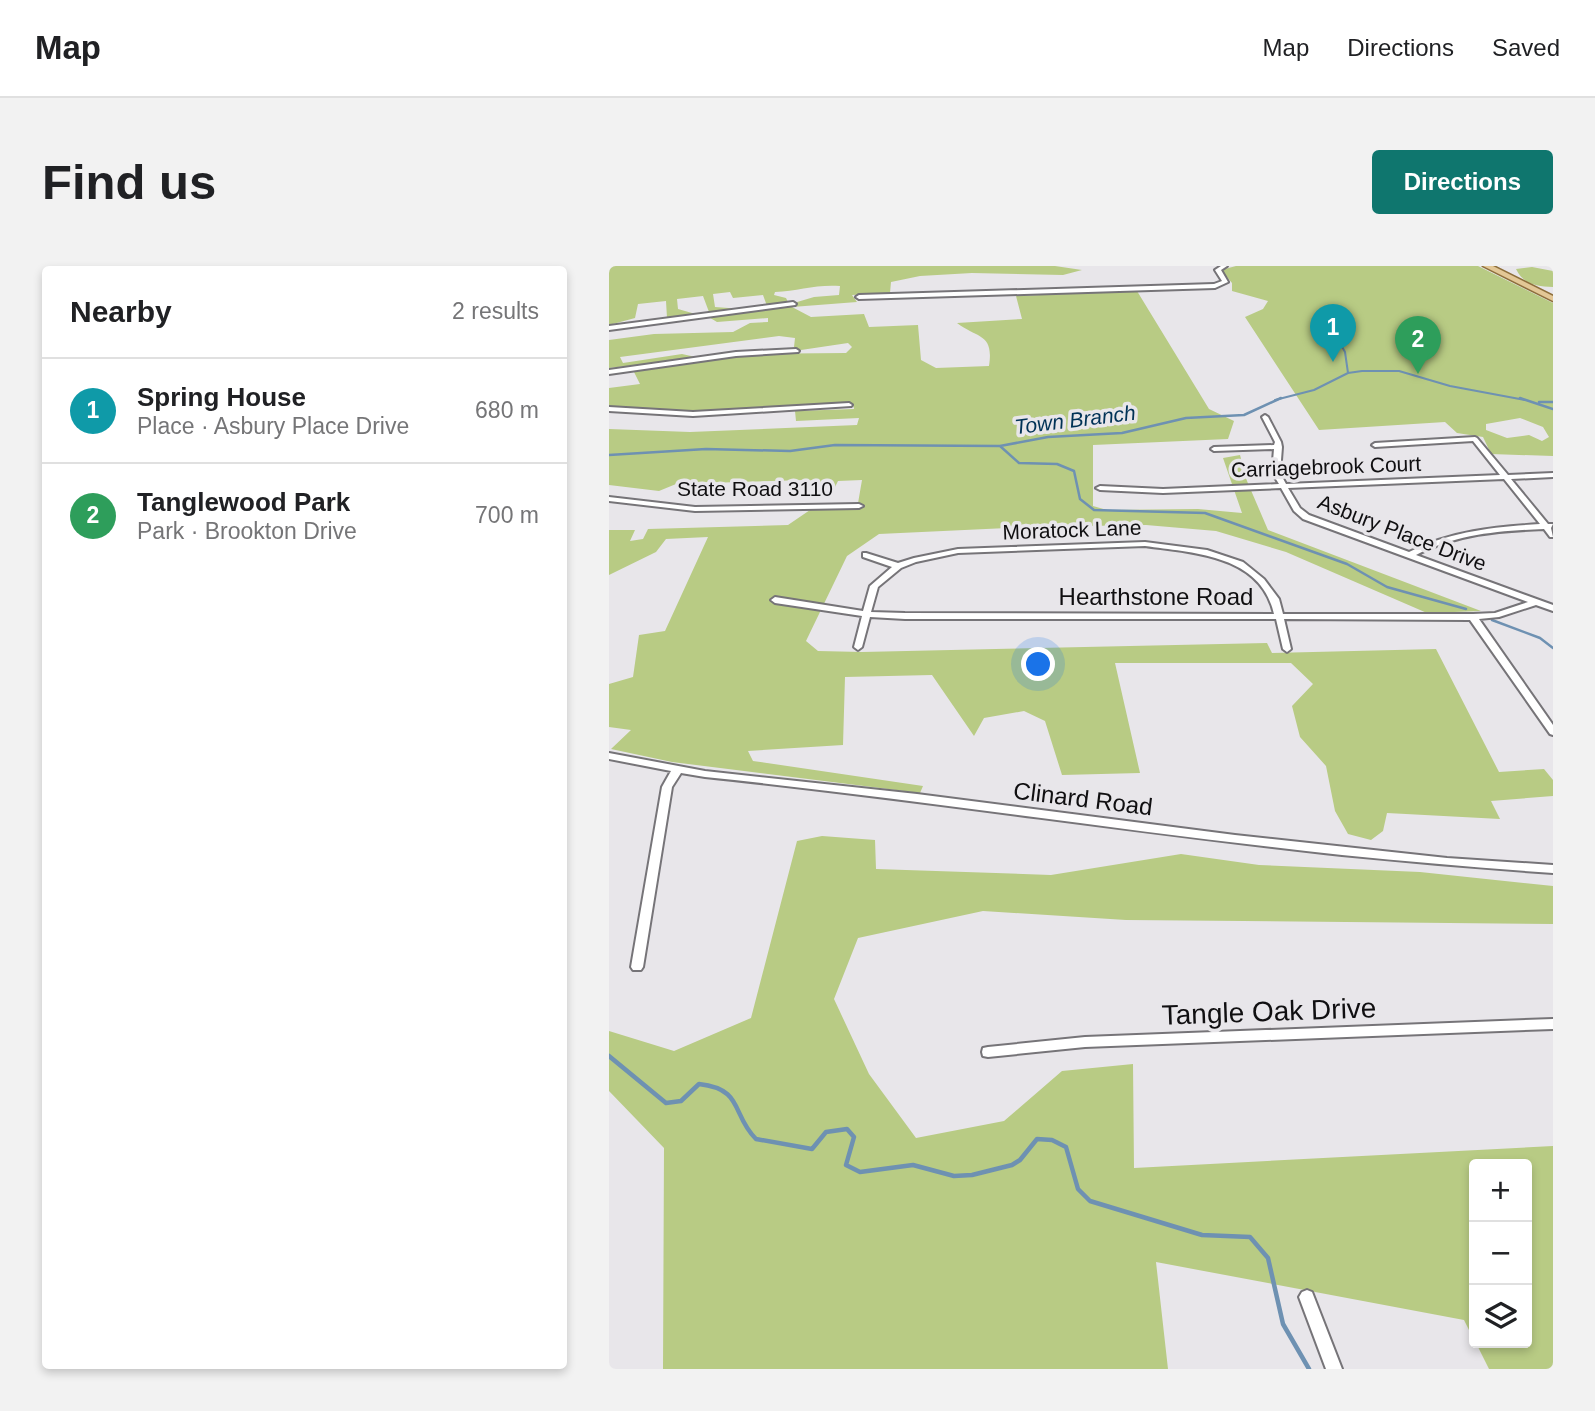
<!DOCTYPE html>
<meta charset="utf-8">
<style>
:root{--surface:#fff;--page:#f2f2f2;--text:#202124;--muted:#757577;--line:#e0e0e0;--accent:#0f766e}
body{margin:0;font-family:Helvetica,sans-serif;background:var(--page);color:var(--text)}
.controls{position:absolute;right:21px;bottom:21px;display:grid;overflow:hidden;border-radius:7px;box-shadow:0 4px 10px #0003}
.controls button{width:63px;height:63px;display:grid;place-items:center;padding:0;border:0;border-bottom:2px solid var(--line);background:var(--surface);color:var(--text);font:35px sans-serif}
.you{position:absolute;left:430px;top:399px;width:24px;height:24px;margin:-18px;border:5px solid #fff;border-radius:50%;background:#1a73e8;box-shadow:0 0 0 10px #1a73e833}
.badge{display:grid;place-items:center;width:46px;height:46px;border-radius:50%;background:var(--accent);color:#fff;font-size:23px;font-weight:700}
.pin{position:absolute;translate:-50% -58px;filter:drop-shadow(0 2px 4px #0008)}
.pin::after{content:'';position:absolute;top:37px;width:24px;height:21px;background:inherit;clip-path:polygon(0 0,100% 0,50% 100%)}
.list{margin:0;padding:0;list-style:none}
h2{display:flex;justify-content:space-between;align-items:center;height:91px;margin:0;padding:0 28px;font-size:30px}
h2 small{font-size:23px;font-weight:400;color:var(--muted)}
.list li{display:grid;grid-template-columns:46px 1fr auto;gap:21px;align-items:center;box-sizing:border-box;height:105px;padding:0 28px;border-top:2px solid var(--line)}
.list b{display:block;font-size:26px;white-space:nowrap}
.list p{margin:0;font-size:23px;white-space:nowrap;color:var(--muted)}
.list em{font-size:23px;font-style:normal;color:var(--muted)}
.icon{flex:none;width:38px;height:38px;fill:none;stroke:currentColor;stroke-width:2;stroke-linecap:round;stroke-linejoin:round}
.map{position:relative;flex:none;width:944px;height:1103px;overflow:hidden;border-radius:7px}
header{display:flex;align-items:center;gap:42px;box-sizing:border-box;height:98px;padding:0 35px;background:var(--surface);border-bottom:2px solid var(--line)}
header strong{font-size:33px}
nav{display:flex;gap:38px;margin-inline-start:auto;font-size:24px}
.intro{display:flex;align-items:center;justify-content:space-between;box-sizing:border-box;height:168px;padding:0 42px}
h1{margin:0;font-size:49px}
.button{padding:18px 32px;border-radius:7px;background:var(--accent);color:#fff;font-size:24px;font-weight:700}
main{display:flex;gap:42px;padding:0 42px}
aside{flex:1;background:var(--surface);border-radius:7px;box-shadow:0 4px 10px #0003}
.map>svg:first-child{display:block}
.green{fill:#b8cb84;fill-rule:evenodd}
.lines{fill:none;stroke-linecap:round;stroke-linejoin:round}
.stream-far2{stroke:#6e91b2;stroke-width:2}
.stream-far1{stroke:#6e91b2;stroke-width:2.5}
.stream{stroke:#6e91b2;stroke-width:4.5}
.street-casing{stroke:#767478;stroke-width:4}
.primary-casing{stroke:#8d6e3a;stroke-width:3}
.street{fill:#fff;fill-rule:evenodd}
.primary{fill:#e3c796;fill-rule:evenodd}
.labels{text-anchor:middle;stroke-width:7;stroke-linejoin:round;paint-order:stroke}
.far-water-label{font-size:21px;font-style:italic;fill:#003256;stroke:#e8e6ea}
.far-street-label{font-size:21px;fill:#100f11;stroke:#e8e6ea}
.street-label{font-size:24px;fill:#100f11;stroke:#e8e6ea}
.near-street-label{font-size:28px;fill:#100f11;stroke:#e8e6ea}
</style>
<header>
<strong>Map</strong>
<nav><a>Map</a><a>Directions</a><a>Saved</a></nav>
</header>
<div class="intro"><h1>Find us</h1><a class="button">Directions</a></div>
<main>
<aside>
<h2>Nearby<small>2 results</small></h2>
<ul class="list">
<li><span class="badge" style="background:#0f9aa8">1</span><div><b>Spring House</b><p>Place · Asbury Place Drive</p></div><em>680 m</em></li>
<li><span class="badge" style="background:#2e9e5b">2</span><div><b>Tanglewood Park</b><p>Park · Brookton Drive</p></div><em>700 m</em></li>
</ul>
</aside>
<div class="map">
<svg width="944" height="1103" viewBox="0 0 944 1103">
<rect width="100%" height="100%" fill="#e8e6ea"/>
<path class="green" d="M0,0h446l27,4 -19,5 -91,-2 -52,3 -29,6 -1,11 -38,2 5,7 -65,5 19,10 53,-3 5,13 49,-2 3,35 15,8 53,-2c5,-33 -11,-27 -32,-43l65,-4 -6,-23 121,-5 72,118 25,12 -6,18 -135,6v61l14,4 91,-1 44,4 -19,-55 17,-3 7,26 21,49 213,81 -54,2 -141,-61 -70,-21 -70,-6 -118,2 -149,7 -32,22 -41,85 12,10 44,1 405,-9 5,10 164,-4 63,123 45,-3 9,11v16l-62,5 9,18 -113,-6 -4,18 -12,9 -23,-6 -13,-23 -9,-45 -26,-29 -8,-31 21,-22 -22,-21h-176l25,110 -78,2 -17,-54 -21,-10 -40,7 -10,18 -42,-61 -87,2 -2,68 -95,6 5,10 170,25 -3,7 -248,-31 -61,-13 20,-19 -22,-3v-43l24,-7 6,-42 26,-4 43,-94 -42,2 -10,13 -47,23v-45h26l-5,11 13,-2 5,-10 140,-4 22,-15 47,-1 5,-29 -24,1 -5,10h-9l-6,-10 -12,-1 -130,4 -17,7 -50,-6v-56l81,3 167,-7 2,-7 -63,3 -1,-10 59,-2 -1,-5c-81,5 -162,13 -244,3v-19l31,-4 -7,-14 116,-16 97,-1 6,-6 -4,-4 -47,7 -7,-3 1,-9 -16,-2 -159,21 3,6 59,-9 18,4 -91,10v-28l45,-6 79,-2 17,-9 18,-1v-4l-51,4 -10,-6 70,-8 37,-11 25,-2 1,-9c-23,-2 -42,5 -65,6l-1,3 12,3 2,4 -21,4 -4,-11 -30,3 -3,-6 -17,2 2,13 27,2 -33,3 -6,-16 -26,3 1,10 21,6 -32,3 -1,-17 -28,3 -3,14 -26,7z
M627,0h242l75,37v153l-62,-2 -8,-17 -26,-4 -12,-11 -126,8 -74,-113 18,-8 5,-8 -36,-10v-8l-11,-13zM911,152l23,9 6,10 -7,4 -13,-6 -22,3 -21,-8v-6z
M923,1l21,4v16c-17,-1 -29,-2 -37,-18z
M213,570l53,4 1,29 175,6 130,-21 78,11 161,7 133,14v38l-427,-4 -143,-9 -125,27 -24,61 35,75 47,64 88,-17 58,-50 71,-7 1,104 419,-22v223h-64l-13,-26h51v-179h-53v176l-10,-20 -308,-58 12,107h-505l1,-221 -55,-57v-60l65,20 77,-33 46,-177z"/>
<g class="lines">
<path class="stream-far2" d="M718,54l18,32 3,21
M666,134l39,-10 34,-17 14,-2h37l51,15 75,14"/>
<path class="stream-far1" d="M911,132l33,11
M930,136h14
M391,180l19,17 38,1 17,7 6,28 14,11 111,3 142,51 40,23 79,22
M0,189l97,-6 84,2 45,-6 165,1 48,-9 74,-4 64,-15 58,-3 37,-17
M883,354l48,18 13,10"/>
<path class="stream" d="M0,790l57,47 15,-2 18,-17c45,5 32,30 57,55l56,10 14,-17 21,-3 7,8 -8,28 14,7 53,-7 41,11 18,-1 40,-10 8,-5 17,-21 15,1 14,7 12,42 12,12 112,34 48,2 18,21 15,66 26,45"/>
<defs>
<path id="street" d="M612,0h6l-6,4 7,12 -13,6 -356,11 -3,-2 3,-2 355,-11 8,-3 -7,-11z
M184,36l3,2 -1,1 -186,25v-4z
M187,83l3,2 -1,1 -62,4 -127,18v-4l127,-18z
M240,137l3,2 -1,1 -158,10 -84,-5v-4l84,5z
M656,149l3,2 13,25 1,5 -2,26 6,11 214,-9 -27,-34 -98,6 -3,-2 3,-2 100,-6 2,1 31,37 45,-2v4l-42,2 37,45h5l-2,4 2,9h-3l-6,-8c-47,2 -86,5 -128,26l137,50v6l-17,-6 -37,12 -20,2 74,106v10l-3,-1 -80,-114 -186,-1 7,30 -4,3 -4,-3 -7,-30h-371l-35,-2 -8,30 -4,3 -4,-3 8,-31 -87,-13 -4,-3 4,-3 88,14 7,-25 22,-19 -29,-10v-4h3l32,10 16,-5 44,-9 187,-7 62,8 36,12 21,17 15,20 4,15h190l22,-1 33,-11 -225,-83 -9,-8 -13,-23 -118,5 -63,-3 -4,-2 4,-2 63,3 116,-5 -7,-11 2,-24 -60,2 -3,-2 3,-2 60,-2 1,-3 -13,-25zM895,213l36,45c-46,3 -89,7 -131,28l-100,-37 -9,-7 -12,-20zM536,280c49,7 116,9 129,68l-369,-1 -34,-1 7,-25 23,-19 15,-6 42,-9z
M0,231l86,10 164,-3 4,2 -4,2 -164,3 -86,-10z
M0,487l96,18 212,23 318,41 212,23 106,7v8c-71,-5 -141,-11 -211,-18 -213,-23 -424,-56 -637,-78l-24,-4 -9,14 -29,180 -2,3h-8l-2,-3 31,-180 9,-16 -62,-12z
M944,753v10l-468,18 -97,10 -5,-1 -1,-4 1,-4 5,-1 97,-10z
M698,1024l5,2 30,77h-16l-27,-72 3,-5z"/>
<path id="primary" d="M874,0h10l60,30v5z"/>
</defs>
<use href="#street" class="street-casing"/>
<use href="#primary" class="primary-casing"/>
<use href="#street" class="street"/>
<use href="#primary" class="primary"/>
</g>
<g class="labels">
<g class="far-water-label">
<text transform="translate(466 154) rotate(-7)" y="7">Town Branch</text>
</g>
<g class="far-street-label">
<text transform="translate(717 201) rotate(-2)" y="7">Carriagebrook Court</text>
<text x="146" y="230">State Road 3110</text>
<text transform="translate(463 264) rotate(-2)" y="7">Moratock Lane</text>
<text transform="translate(793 267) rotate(21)" y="7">Asbury Place Drive</text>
</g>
<g class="street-label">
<text x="547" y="339">Hearthstone Road</text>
<text transform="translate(474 533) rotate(7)" y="8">Clinard Road</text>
</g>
<g class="near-street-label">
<text transform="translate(660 745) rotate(-2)" y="10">Tangle Oak Drive</text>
</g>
</g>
</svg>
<div class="controls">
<button>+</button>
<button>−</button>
<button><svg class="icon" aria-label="layers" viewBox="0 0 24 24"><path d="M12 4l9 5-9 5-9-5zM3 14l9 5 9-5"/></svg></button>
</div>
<div class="you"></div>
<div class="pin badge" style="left:724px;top:96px;background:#0f9aa8">1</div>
<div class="pin badge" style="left:809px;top:108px;background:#2e9e5b">2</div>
</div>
</main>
